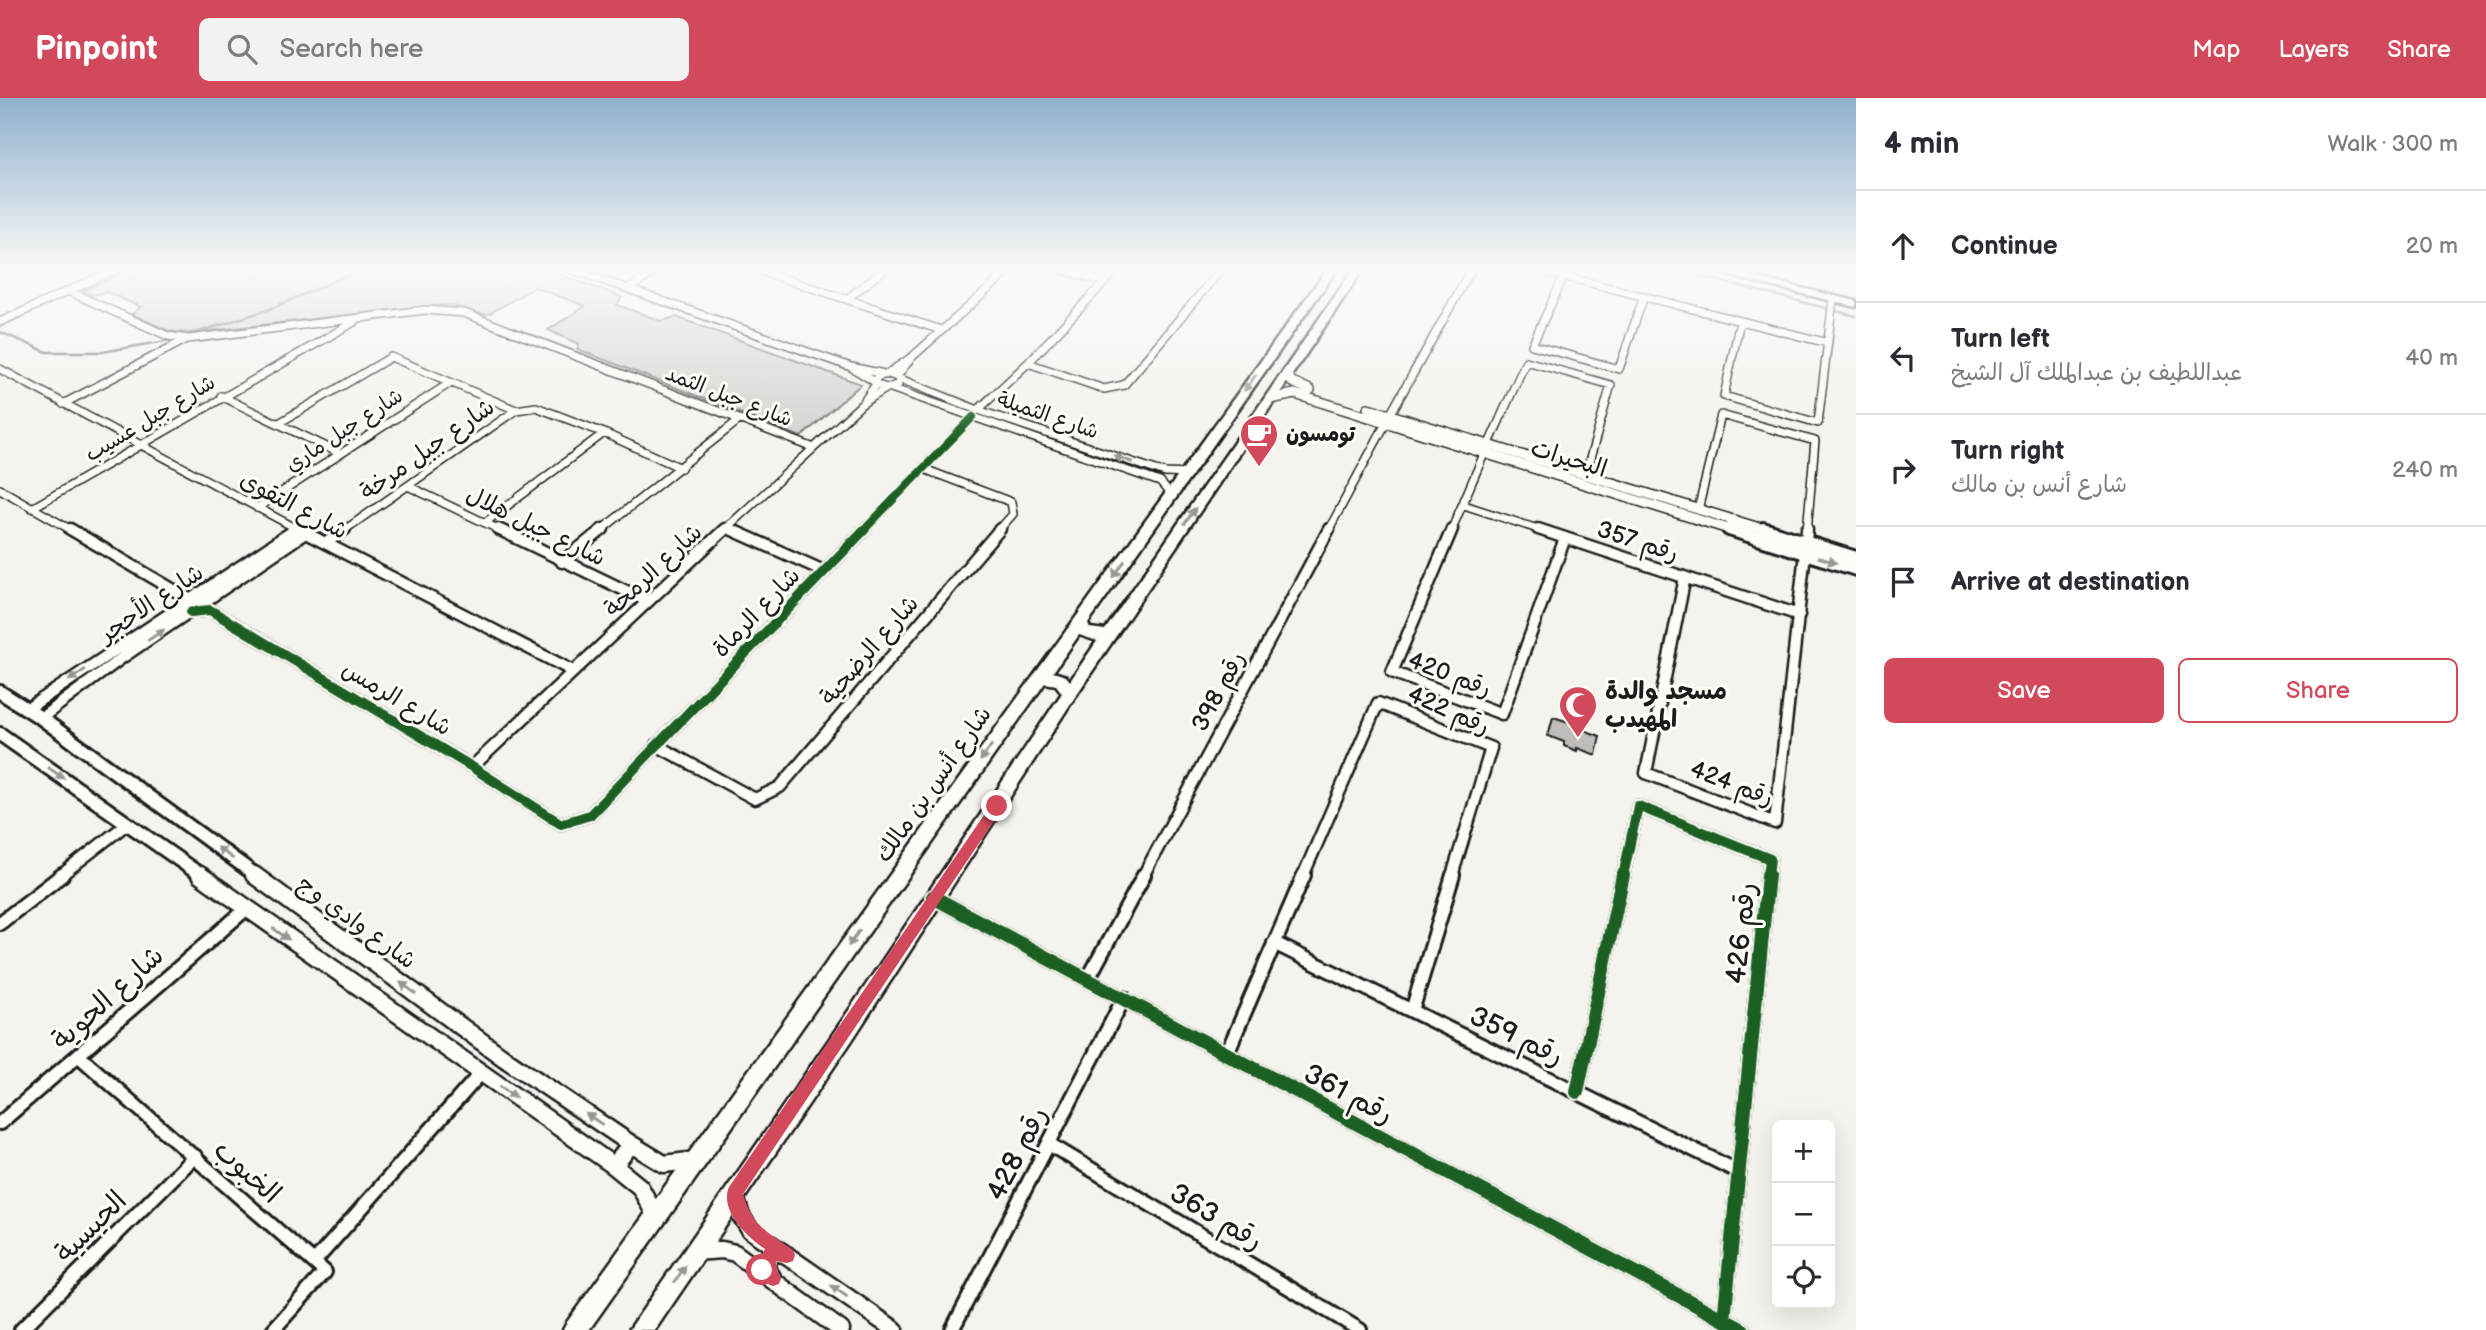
<!DOCTYPE html>
<meta charset="utf-8">
<style>
:root{--surface:#fff;--page:#f2f2f3;--text:#2b2b33;--muted:#7c7c81;--line:#e1e1e2;--accent:#d1495b}
body{margin:0;font-family:"Balsamiq Sans","Playpen Sans Arabic",sans-serif;background:var(--page);color:var(--text)}
.controls{position:absolute;right:21px;bottom:21px;display:grid;overflow:hidden;border-radius:10px;box-shadow:0 7px 28px #0002}
.controls button{width:63px;height:63px;display:grid;place-items:center;padding:0;border:0;border-bottom:2px solid var(--line);background:var(--surface);color:var(--text);font:35px sans-serif}
.stop{position:absolute;width:21px;height:21px;margin:-16px;border:5px solid #d1495b;border-radius:50%;background:#fff}
.stop.end{background:#d1495b;border-color:#fff;box-shadow:0 2px 7px #0008}
.list{margin:0;padding:0;list-style:none}
h2{display:flex;justify-content:space-between;align-items:center;height:91px;margin:0;padding:0 28px;font-size:30px}
h2 small{font-size:23px;font-weight:400;color:var(--muted)}
.list li{display:grid;grid-template-columns:46px 1fr auto;gap:21px;align-items:center;box-sizing:border-box;height:112px;padding:0 28px;border-top:2px solid var(--line)}
.list b{display:block;font-size:26px;white-space:nowrap}
.list p{margin:0;font-size:23px;white-space:nowrap;color:var(--muted)}
.list em{font-size:23px;font-style:normal;color:var(--muted)}
.actions{display:flex;gap:14px;padding:21px 28px}
.actions a{flex:1;padding:16px 0;border:2px solid var(--accent);border-radius:10px;text-align:center;font-size:24px;color:var(--accent)}
.actions .main{background:var(--accent);color:#fff}
.icon{flex:none;width:38px;height:38px;fill:none;stroke:currentColor;stroke-width:2;stroke-linecap:round;stroke-linejoin:round}
.map{position:relative;flex:none;width:1856px;height:1232px;overflow:hidden}
header{display:flex;align-items:center;gap:42px;box-sizing:border-box;height:98px;padding:0 35px;background:var(--accent);color:#fff}
header strong{font-size:33px}
nav{display:flex;gap:38px;margin-inline-start:auto;font-size:24px}
.search{width:490px;height:63px;background:var(--page);display:flex;align-items:center;gap:18px;box-sizing:border-box;padding:0 24px;border-radius:10px;color:var(--muted);font-size:26px}
main{display:flex}
aside{flex:1;background:var(--surface)}
.map>svg:first-child{display:block}
.green{fill:#d4d3cf;stroke:#787876;stroke-width:2}
.lines{fill:none;stroke-linecap:round;stroke-linejoin:round}
.stream{stroke:#72716f;stroke-width:2.5}
.building{fill:#bebdba;stroke:#1c1c1c;stroke-width:2}
.minor-far2-casing{stroke:#1c1c1c;stroke-width:10}
.minor-far1-casing{stroke:#1c1c1c;stroke-width:15}
.minor-casing{stroke:#1c1c1c;stroke-width:18}
.tertiary-far2-casing{stroke:#1c1c1c;stroke-width:12}
.tertiary-far1-casing{stroke:#1c1c1c;stroke-width:18}
.tertiary-casing{stroke:#1c1c1c;stroke-width:21}
.secondary-casing{stroke:#1c1c1c;stroke-width:5}
.primary-casing{stroke:#1c1c1c;stroke-width:5}
.minor-far2{stroke:#fdfcf7;stroke-width:7}
.minor-far1{stroke:#fdfcf7;stroke-width:10}
.minor{stroke:#fdfcf7;stroke-width:12}
.tertiary-far2{stroke:#fdfcf7;stroke-width:9}
.tertiary-far1{stroke:#fdfcf7;stroke-width:12}
.tertiary{stroke:#fdfcf7;stroke-width:16}
.secondary{fill:#fdfcf7;fill-rule:evenodd}
.primary{fill:#fdfcf7;fill-rule:evenodd}
.cycleway-far2-casing{stroke:#fdfcf7;stroke-width:11}
.cycleway-far1-casing{stroke:#fdfcf7;stroke-width:15}
.cycleway-casing{stroke:#fdfcf7;stroke-width:18}
.cycleway-far2{stroke:#1b5e20;stroke-width:8}
.cycleway-far1{stroke:#1b5e20;stroke-width:10}
.cycleway{stroke:#1b5e20;stroke-width:14}
.oneway{fill:#989794}
.route{fill:#d1495b}
.labels{text-anchor:middle;stroke-width:6;stroke-linejoin:round;paint-order:stroke}
.far-street-label{font-size:21px;fill:#1c1c1c;stroke:#fdfcf7}
.far-poi-label{font-size:21px;font-weight:bold;fill:#1c1c1c;stroke:#fdfcf7;text-anchor:start}
.street-label{font-size:24px;fill:#1c1c1c;stroke:#fdfcf7}
.poi-label{font-size:24px;font-weight:bold;fill:#1c1c1c;stroke:#fdfcf7;text-anchor:start}
.near-street-label{font-size:28px;fill:#1c1c1c;stroke:#fdfcf7}
</style>
<header>
<strong>Pinpoint</strong>
<div class="search"><svg class="icon" aria-label="search" viewBox="0 0 24 24"><circle cx="10" cy="10" r="6"/><path d="M15 15l6 6"/></svg>Search here</div>
<nav><a>Map</a><a>Layers</a><a>Share</a></nav>
</header>
<main>
<div class="map">
<svg width="1856" height="1232" viewBox="0 0 1856 1232">
<rect width="100%" height="100%" fill="#f4f3ee"/>
<filter id="ink" filterUnits="userSpaceOnUse"><feTurbulence type="fractalNoise" baseFrequency=".0143" numOctaves="2"/><feDisplacementMap in="SourceGraphic" scale="14" xChannelSelector="R" yChannelSelector="G"/><feConvolveMatrix kernelMatrix="1 2 1 2 8 2 1 2 1" color-interpolation-filters="sRGB"/></filter>
<g filter="url(#ink)">
<path class="green" d="M134,170h123l16,3 35,-3h234l80,29 -5,8 44,16 15,-4 185,67 -60,53 -224,-88 2,-5 -31,-14 37,-24 -50,-19 -48,28 -37,-10 -22,1 -239,27 -20,-2 -37,-17 9,-7 -34,-15 -14,3 -10,-4z"/>
<g class="lines">
<path class="stream" d="M1670,170l186,48
M0,234l47,20h55l70,-12
M183,239l87,-28 94,-41"/>
</g>
<path class="building" d="M1553,619l29,9 -1,3 19,7 -4,19 -19,-7v3l-13,-5v-4l-16,-6z"/>
<g class="lines">
<defs>
<path id="minor-far2" d="M568,170l283,99
M751,170l190,62
M1057,170l48,14
M1531,170l297,75
M1564,178l-32,69 87,24 25,-73
M628,191l33,-21
M68,193l100,45 20,3 237,-29 39,3 350,135
M847,201l39,-31
M1740,223l-16,75 94,27 15,-124
M0,224l119,-54
M912,259l100,-89
M1028,265l76,26 20,-4 98,-117
M0,271l301,162
M887,276l25,-17 -15,19
M889,276l10,4 -1,7 -11,3 -10,-3 -2,-4 3,-5z
M900,281l78,31 187,63 24,1
M875,284l-24,-15 33,7
M876,286l-13,19 24,-15
M891,290l269,94 11,13
M221,298l118,57
M63,306l124,-65
M978,312l50,-47 90,-95
M1390,317l82,-147
M279,325l112,-66 125,53 20,-3 68,26 77,35
M1488,348l38,-85 85,24 -26,91
M924,371l87,33 2,12 -15,17
M408,388l94,45
M0,391l73,42
M1464,407l80,26
M32,410l322,-186
M257,410l193,-125
M1698,412l23,-95 94,26 -8,90
M486,424l118,-89
M727,430l7,3
M294,433l3,-2
M343,433l173,-121
M600,433l139,-111
M723,433l140,-128
M863,433l110,-114
M1328,433l58,-108
M1451,433l33,-77"/>
<path id="minor-far1" d="M70,431l121,71
M298,431l275,142
M498,431l149,72
M730,431l94,42
M1452,431l-60,143 110,42 63,-176
M1538,431l261,86
M326,445l19,-14
M1806,445l1,-14
M562,464l41,-33
M1685,479l-39,196 129,50 30,-270
M191,514l19,-2 262,157 89,57 29,-9 275,-286
M27,611l269,-180
M41,620l82,-61 182,-124
M656,647l99,54 25,-12 220,-258
M472,669l253,-238
M60,778l68,-53
M1143,778l186,-347
M1303,778l75,-173 113,45 -39,128
M1623,778l15,-70 132,53 -2,17"/>
<path id="minor" d="M933,799l810,433
M0,825l62,-48
M1274,845l465,229
M1088,881l56,-104
M1412,913l41,-136
M1227,955l77,-178
M79,958l246,216 -52,58
M1577,994l46,-217
M0,1025l246,-214
M1049,1046l311,186
M314,1164l166,-188
M1724,1222l44,-445
M21,1232l174,-174
M952,1232l172,-332"/>
<path id="tertiary-far2" d="M1287,277l5,7 18,8
M1270,301l25,-5 440,137
M1368,310l401,123"/>
<path id="tertiary-far1" d="M1729,431l127,40
M1763,431l93,29
M0,594l41,26 216,158
M0,636l202,142"/>
<path id="tertiary" d="M200,777l414,291 26,21 17,31
M254,777l250,183 127,86 33,20 33,-4
M614,1068l17,-22
M734,1095l7,23 9,14 145,100
M695,1154l27,-2 13,3 106,77
M772,1179l-6,-10 4,-12 6,-3 11,3"/>
<path id="secondary" d="M1698,170h17l141,33v6z"/>
<path id="primary" d="M1328,170h10l-250,355 2,5 15,2 249,-362h10l-289,429 -224,345 -196,288h-26l208,-302 225,-335 -6,-8 -11,-2 -456,647h-26l4,-8zM1079,537l18,6 -27,40 -4,-5 -13,-4z"/>
</defs>
<use href="#minor-far2" class="minor-far2-casing"/>
<use href="#minor-far1" class="minor-far1-casing"/>
<use href="#minor" class="minor-casing"/>
<use href="#tertiary-far2" class="tertiary-far2-casing"/>
<use href="#tertiary-far1" class="tertiary-far1-casing"/>
<use href="#tertiary" class="tertiary-casing"/>
<use href="#secondary" class="secondary-casing"/>
<use href="#primary" class="primary-casing"/>
<use href="#minor-far2" class="minor-far2"/>
<use href="#minor-far1" class="minor-far1"/>
<use href="#minor" class="minor"/>
<use href="#tertiary-far2" class="tertiary-far2"/>
<use href="#tertiary-far1" class="tertiary-far1"/>
<use href="#tertiary" class="tertiary"/>
<use href="#secondary" class="secondary"/>
<use href="#primary" class="primary"/>
<defs>
<path id="cycleway-far2" d="M863,433l110,-114"/>
<path id="cycleway-far1" d="M191,514l19,-2 262,157 89,57 29,-9 275,-286
M1623,778l15,-70 132,53 -2,17"/>
<path id="cycleway" d="M933,799l810,433
M1577,994l46,-217
M1724,1222l44,-445"/>
</defs>
<use href="#cycleway-far2" class="cycleway-far2-casing"/>
<use href="#cycleway-far1" class="cycleway-far1-casing"/>
<use href="#cycleway" class="cycleway-casing"/>
<use href="#cycleway-far2" class="cycleway-far2"/>
<use href="#cycleway-far1" class="cycleway-far1"/>
<use href="#cycleway" class="cycleway"/>
</g>
<defs><path id="oneway-solid" d="M-6-.8H1V-3.2L6.5 0L1 3.2V.8H-6Z" transform="scale(1.75)"/></defs>
<g class="oneway">
<use href="#oneway-solid" transform="translate(1250 285) rotate(126)"/>
<use href="#oneway-solid" transform="translate(1123 361) rotate(-161)"/>
<use href="#oneway-solid" transform="translate(1190 418) rotate(-56)"/>
<use href="#oneway-solid" transform="translate(1827 462) rotate(17)"/>
<use href="#oneway-solid" transform="translate(1119 471) rotate(125)"/>
<use href="#oneway-solid" transform="translate(156 537) rotate(-34)"/>
<use href="#oneway-solid" transform="translate(77 577) rotate(146)"/>
<use href="#oneway-solid" transform="translate(986 655) rotate(125)"/>
<use href="#oneway-solid" transform="translate(56 675) rotate(35)"/>
<use href="#oneway-solid" transform="translate(225 755) rotate(-144)"/>
<use href="#oneway-solid" transform="translate(281 836) rotate(35)"/>
<use href="#oneway-solid" transform="translate(854 840) rotate(125)"/>
<use href="#oneway-solid" transform="translate(408 890) rotate(-144)"/>
<use href="#oneway-solid" transform="translate(508 994) rotate(35)"/>
<use href="#oneway-solid" transform="translate(594 1021) rotate(-146)"/>
<use href="#oneway-solid" transform="translate(680 1176) rotate(-56)"/>
<use href="#oneway-solid" transform="translate(839 1193) rotate(-145)"/>
</g>
</g>
<linearGradient id="sky" x2="0" y2="1"><stop stop-color="#8fb0ce"/><stop offset="0.5" stop-color="#fafaf7"/><stop offset="1" stop-color="#fafaf7" stop-opacity="0"/></linearGradient>
<rect width="1856" height="342" fill="url(#sky)"/>
<path class="route" d="M997,703l6,5 -1,3 -259,385c9,32 24,38 50,56l2,5 -2,6 -6,2 -11,-2 -1,5 6,12 -2,6 -6,2c-8,-3 -15,-8 -19,-16l11,-21c-17,-11 -46,-38 -36,-62l264,-385z"/>
<defs>
<symbol id="cafe-pin" viewBox="-11 -11 22 30"><path d="M0 17L-7.5 6A9.5 9.5 0 1 1 7.5 6Z" fill="#d1495b" stroke="#fdfcf7"/><path d="M-5.5-4.5H6V0H3Q3 3.5 0 3.5H-2.5Q-5.5 3.5-5.5 0ZM3-3.2v2h1.7v-2ZM-6 4.5H4V6H-6Z" fill="#fff"/></symbol>
<symbol id="mosque-pin" viewBox="-11 -11 22 30"><path d="M0 17L-7.5 6A9.5 9.5 0 1 1 7.5 6Z" fill="#d1495b" stroke="#fdfcf7"/><path d="M3.5-4.9A6 6 0 1 0 3.5 4.9A5 5 0 1 1 3.5-4.9Z" fill="#fff"/></symbol>
</defs>
<g fill-rule="evenodd">
<use href="#cafe-pin" x="1237" y="314" width="44" height="60"/>
<use href="#mosque-pin" x="1556" y="585" width="44" height="60"/>
</g>
<g class="labels">
<g class="far-street-label">
<text transform="translate(729 298) rotate(21)" y="7">شارع جبل الثمد</text>
<text transform="translate(1048 317) rotate(19)" y="7">شارع الثميلة</text>
<text transform="translate(150 320) rotate(-31)" y="7">شارع جبل عسيب</text>
<text transform="translate(344 332) rotate(-33)" y="7">شارع جبل ماري</text>
</g>
<g class="far-poi-label">
<text x="1286" y="343">تومسون</text>
</g>
<g class="street-label">
<text transform="translate(427 351) rotate(-35)" y="8">شارع جبل مرخة</text>
<text transform="translate(1569 360) rotate(17)" y="8">البحيرات</text>
<text transform="translate(294 407) rotate(28)" y="8">شارع التقوى</text>
<text transform="translate(536 428) rotate(26)" y="8">شارع جبل هلال</text>
<text transform="translate(1638 443) rotate(18)" y="8">رقم 357</text>
<text transform="translate(653 472) rotate(-43)" y="8">شارع الرمحة</text>
<text transform="translate(151 505) rotate(-34)" y="8">شارع الأحجر</text>
<text transform="translate(756 514) rotate(-46)" y="8">شارع الرماة</text>
<text transform="translate(869 552) rotate(-49)" y="8">شارع الرضحية</text>
<text transform="translate(1450 576) rotate(21)" y="8">رقم 420</text>
<text transform="translate(1218 593) rotate(-62)" y="8">رقم 398</text>
<text transform="translate(397 600) rotate(31)" y="8">شارع الرمس</text>
<text transform="translate(1449 612) rotate(24)" y="8">رقم 422</text>
<text transform="translate(1732 685) rotate(21)" y="8">رقم 424</text>
<text transform="translate(933 686) rotate(-55)" y="8">شارع أنس بن مالك</text>
<text transform="translate(357 824) rotate(36)" y="8">شارع وادي وج</text>
</g>
<g class="poi-label">
<text x="1605" y="601">مسجد والدة<tspan x="1605" dy="28">المهيدب</tspan></text>
</g>
<g class="near-street-label">
<text transform="translate(1740 835) rotate(-84)" y="10">رقم 426</text>
<text transform="translate(107 899) rotate(-42)" y="10">شارع الحوية</text>
<text transform="translate(1517 937) rotate(26)" y="10">رقم 359</text>
<text transform="translate(1349 995) rotate(28)" y="10">رقم 361</text>
<text transform="translate(1016 1055) rotate(-63)" y="10">رقم 428</text>
<text transform="translate(248 1073) rotate(42)" y="10">الخبوب</text>
<text transform="translate(1217 1118) rotate(31)" y="10">رقم 363</text>
<text transform="translate(90 1128) rotate(-45)" y="10">الحيسية</text>
</g>
</g>
</svg>
<div class="controls">
<button>+</button>
<button>−</button>
<button><svg class="icon" aria-label="locate" viewBox="0 0 24 24"><circle cx="12" cy="12" r="6"/><path d="M12 2v4M12 18v4M2 12h4M18 12h4"/></svg></button>
</div>
<div class="stop" style="left:762px;top:1172px"></div>
<div class="stop end" style="left:997px;top:708px"></div>
</div>
<aside>
<h2>4 min<small>Walk · 300 m</small></h2>
<ul class="list">
<li><svg class="icon" aria-label="ahead" viewBox="0 0 24 24"><path d="M12 20V5M6 11l6-6 6 6"/></svg><div><b>Continue</b></div><em>20 m</em></li>
<li><svg class="icon" aria-label="left" viewBox="0 0 24 24"><path d="M17 20v-9H6M10 6l-5 5 5 5"/></svg><div><b>Turn left</b><p>عبداللطيف بن عبدالملك آل الشيخ</p></div><em>40 m</em></li>
<li><svg class="icon" aria-label="right" viewBox="0 0 24 24"><path d="M7 20v-9h11M14 6l5 5-5 5"/></svg><div><b>Turn right</b><p>شارع أنس بن مالك</p></div><em>240 m</em></li>
<li><svg class="icon" aria-label="arrive" viewBox="0 0 24 24"><path d="M6 21V4h12l-3 4 3 4H6"/></svg><div><b>Arrive at destination</b></div></li>
</ul>
<div class="actions"><a class="main">Save</a><a>Share</a></div>
</aside>
</main>
